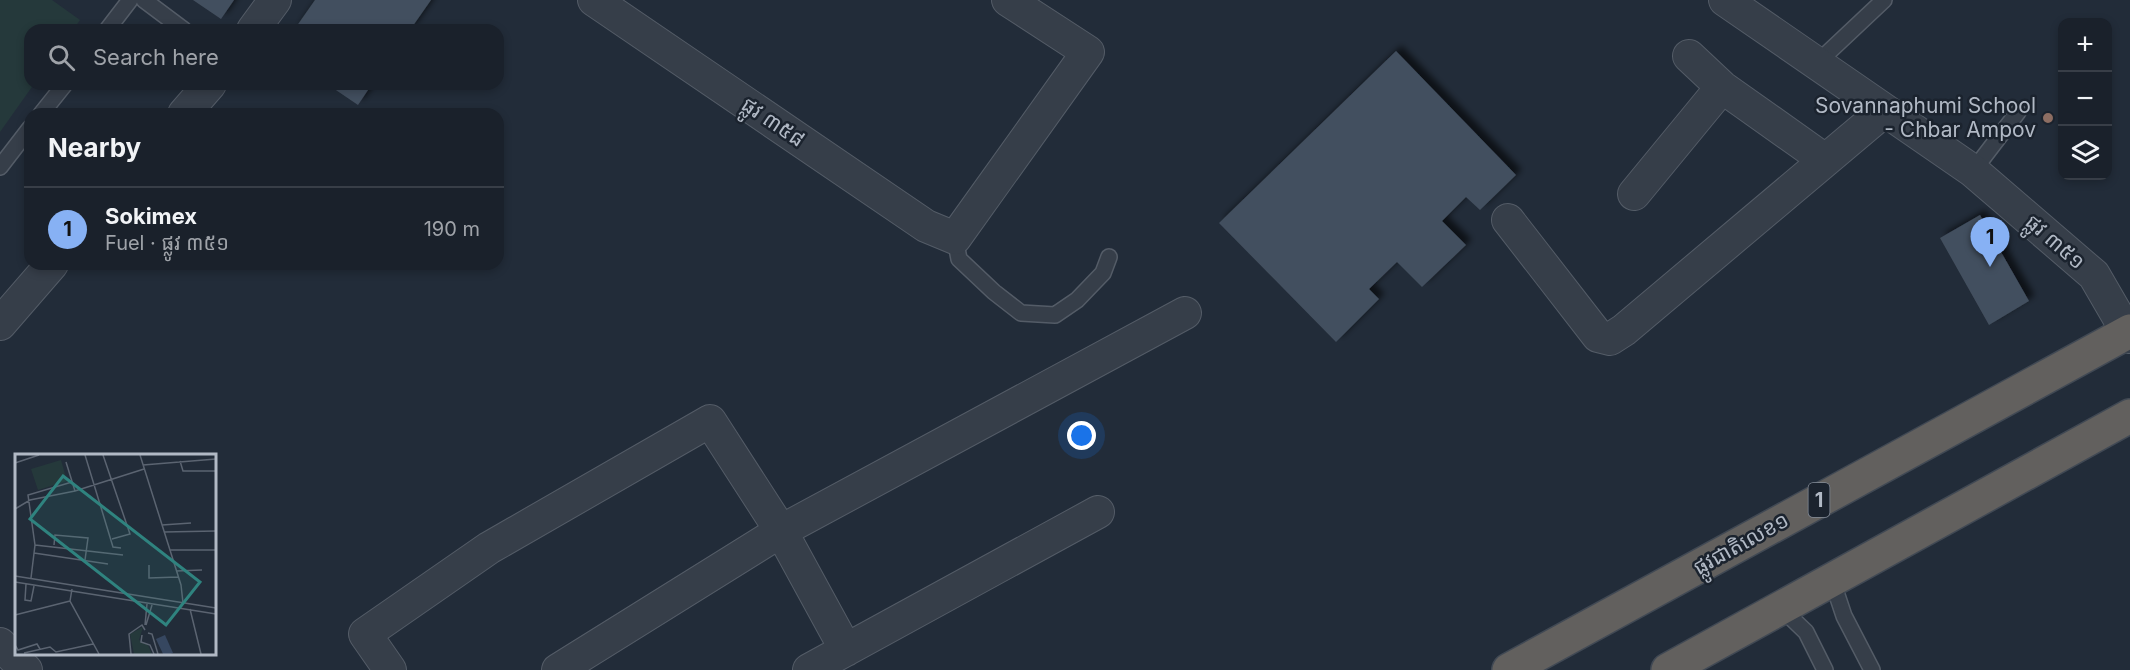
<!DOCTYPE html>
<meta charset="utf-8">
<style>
:root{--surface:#1a212b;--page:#232933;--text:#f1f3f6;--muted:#9fa3a9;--line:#383e47;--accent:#87b1f4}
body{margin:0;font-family:Inter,"Noto Sans Khmer",sans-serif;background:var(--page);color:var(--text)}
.controls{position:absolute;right:18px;top:18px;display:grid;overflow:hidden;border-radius:12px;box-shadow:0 3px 9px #0003}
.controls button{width:54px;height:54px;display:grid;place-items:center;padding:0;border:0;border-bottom:2px solid var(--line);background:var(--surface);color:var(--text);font:30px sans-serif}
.you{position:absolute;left:1082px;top:436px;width:21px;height:21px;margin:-15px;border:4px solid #fff;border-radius:50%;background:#1a73e8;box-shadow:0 0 0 9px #1a73e833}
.badge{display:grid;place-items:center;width:39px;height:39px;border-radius:50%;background:var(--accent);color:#111;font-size:20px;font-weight:700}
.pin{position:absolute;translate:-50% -50px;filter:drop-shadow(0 2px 3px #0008)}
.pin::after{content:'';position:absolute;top:32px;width:21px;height:18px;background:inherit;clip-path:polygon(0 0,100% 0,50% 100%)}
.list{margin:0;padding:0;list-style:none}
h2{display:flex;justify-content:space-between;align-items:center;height:78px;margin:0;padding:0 24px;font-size:26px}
h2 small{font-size:20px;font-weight:400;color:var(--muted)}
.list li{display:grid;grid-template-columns:39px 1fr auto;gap:18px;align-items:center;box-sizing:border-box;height:84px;padding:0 24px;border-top:2px solid var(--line)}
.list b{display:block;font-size:22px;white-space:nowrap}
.list p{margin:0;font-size:20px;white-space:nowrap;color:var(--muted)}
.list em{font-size:20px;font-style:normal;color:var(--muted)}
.icon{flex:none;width:33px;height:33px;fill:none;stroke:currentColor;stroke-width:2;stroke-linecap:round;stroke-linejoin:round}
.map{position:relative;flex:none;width:2130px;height:670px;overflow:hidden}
.search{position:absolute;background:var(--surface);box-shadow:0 3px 9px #0003;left:24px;top:24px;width:480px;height:66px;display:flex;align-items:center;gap:15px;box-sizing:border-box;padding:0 21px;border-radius:18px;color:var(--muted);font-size:22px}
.panel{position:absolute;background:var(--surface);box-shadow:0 3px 9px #0003;left:24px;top:108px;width:480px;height:162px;border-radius:18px}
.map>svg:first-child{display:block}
.green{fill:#25393b}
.building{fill:#434f5e;filter:url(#shadow)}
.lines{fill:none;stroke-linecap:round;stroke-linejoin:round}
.service-casing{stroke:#545c67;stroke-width:18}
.minor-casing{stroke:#545c67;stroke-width:34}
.trunk-casing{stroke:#414954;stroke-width:36}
.service{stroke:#363e49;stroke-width:15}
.minor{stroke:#363e49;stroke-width:32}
.trunk{stroke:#62605e;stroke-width:33}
.education-dot{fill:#8d6e63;stroke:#1b232e;stroke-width:2}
.labels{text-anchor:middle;stroke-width:5;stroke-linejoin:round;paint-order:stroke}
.shield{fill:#1b232e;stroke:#848c98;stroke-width:1.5}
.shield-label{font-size:20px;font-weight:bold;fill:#b1b9c5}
.poi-label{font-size:21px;fill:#b1b9c5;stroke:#1b232e;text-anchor:end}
.street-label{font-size:21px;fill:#b1b9c5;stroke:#1b232e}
.inset-road{fill:none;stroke:#5b6471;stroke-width:1.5}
.view{fill:#2f837f;fill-opacity:0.15;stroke:#2f837f;stroke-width:3}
.inset-edge{fill:none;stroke:#b1b9c5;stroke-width:3}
</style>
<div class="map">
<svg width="2130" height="670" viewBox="0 0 2130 670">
<defs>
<filter id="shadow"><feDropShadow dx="5.5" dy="-5.5" stdDeviation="3" flood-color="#0009"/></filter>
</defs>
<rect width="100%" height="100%" fill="#222c39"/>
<path class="green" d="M0,0h52l28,20 -7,10h-43v54h4l-34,48z"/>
<path class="building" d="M193,0h41l-13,19z
M315,0h116l-21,30h-116z
M1396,51l120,124 -36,35 -14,-13 -24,24 24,24 -44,42 -25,-25 -28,27 10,10 -43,43 -117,-119z
M327,84h45l-14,21z
M1980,215l49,86 -40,24 -49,-87z"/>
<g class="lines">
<defs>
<path id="service" d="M144,0l40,30
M107,30l23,-30
M1817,63l67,-63
M41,114l24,-30
M0,167l30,-39
M1973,171l45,-59
M955,238l4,21 35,33 27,21 34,2 22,-15 26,-27 6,-16
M1832,580l12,36 28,54
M1781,608l25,24 19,38"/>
<path id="minor" d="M594,0l332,226 29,12 133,-186 -80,-52
M1725,0l248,171 121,104 36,62
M253,30l22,-30
M1689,56l33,31 103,73
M184,114l26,-30
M1634,194l88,-107
M1508,220l90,116 12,3 14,-9 260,-219
M0,324l52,-60
M0,644l26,26
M390,670l-25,-36 124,-86 221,-127 71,110 65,119
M558,670l223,-139 404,-218
M809,670l289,-158"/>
<path id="trunk" d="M1509,670l621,-339
M1668,670l462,-254"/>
</defs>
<use href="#service" class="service-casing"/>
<use href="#minor" class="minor-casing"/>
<use href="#trunk" class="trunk-casing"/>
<use href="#service" class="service"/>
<use href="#minor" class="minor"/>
<use href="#trunk" class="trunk"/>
</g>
<circle class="education-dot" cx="2048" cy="118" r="6"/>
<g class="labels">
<rect class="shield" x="1808.5" y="483" width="21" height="34" rx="4.5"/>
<g class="shield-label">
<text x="1819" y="507">1</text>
</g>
<g class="poi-label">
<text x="2036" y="113">Sovannaphumi School<tspan x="2036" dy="24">- Chbar Ampov</tspan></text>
</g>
<g class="street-label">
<text transform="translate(773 122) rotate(34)" y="7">ផ្លូវ ៣៥៨</text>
<text transform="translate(2055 242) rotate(41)" y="7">ផ្លូវ ៣៥១</text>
<text transform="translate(1741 544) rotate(-29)" y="7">ផ្លូវជាតិលេខ១</text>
</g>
</g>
<g transform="translate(15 454)">
<rect width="201" height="201" fill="#222c39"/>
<path d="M46,6l6,21 -29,9 -7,-21zM128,173l-4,13 9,5 4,9h-18l-4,-20z" fill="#25393b"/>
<path d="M150,181l8,18 -3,1h-7l-7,-15z" fill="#364760"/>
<path class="inset-road" d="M70,1l28,92 8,1M88,1l27,79 -18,5M125,1l41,130 2,18M165,7l3,10h33M51,8l9,29M0,9l24,-8M128,11l73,-6M0,55l15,-9 45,-9 69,-22M147,71l29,-2M149,78l52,-1M20,91l88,10M39,91l1,-10 33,3 -3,22M155,96h46M19,99l74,11M134,111v13l29,-1M161,117l26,-1M0,122l201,32M16,124l4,-33 -7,-50 44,-13M0,128l201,32M11,130l-1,16 6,1 3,-15M57,135l-2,12 29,53M175,155l11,45M0,161l55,-14M130,171l2,-21M131,171l6,-20M133,179l4,1 6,20M127,181l-1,7 9,3 4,9M0,191l3,5 19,-6 3,5M9,199l26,-6 6,5 37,-8M116,200l-2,-20 13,-9 3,5"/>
<path class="view" d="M48,22l137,106 -34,43 -136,-106z"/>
<rect width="201" height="201" class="inset-edge"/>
</g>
</svg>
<div class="controls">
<button>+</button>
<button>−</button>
<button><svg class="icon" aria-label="layers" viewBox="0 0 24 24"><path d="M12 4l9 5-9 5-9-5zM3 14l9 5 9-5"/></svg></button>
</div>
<div class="you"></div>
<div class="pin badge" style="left:1990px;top:267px">1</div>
<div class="search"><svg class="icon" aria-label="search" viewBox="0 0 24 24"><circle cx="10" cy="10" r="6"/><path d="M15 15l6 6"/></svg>Search here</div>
<section class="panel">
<h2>Nearby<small></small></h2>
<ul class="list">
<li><span class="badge">1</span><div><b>Sokimex</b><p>Fuel · ផ្លូវ ៣៥១</p></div><em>190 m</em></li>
</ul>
</section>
</div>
